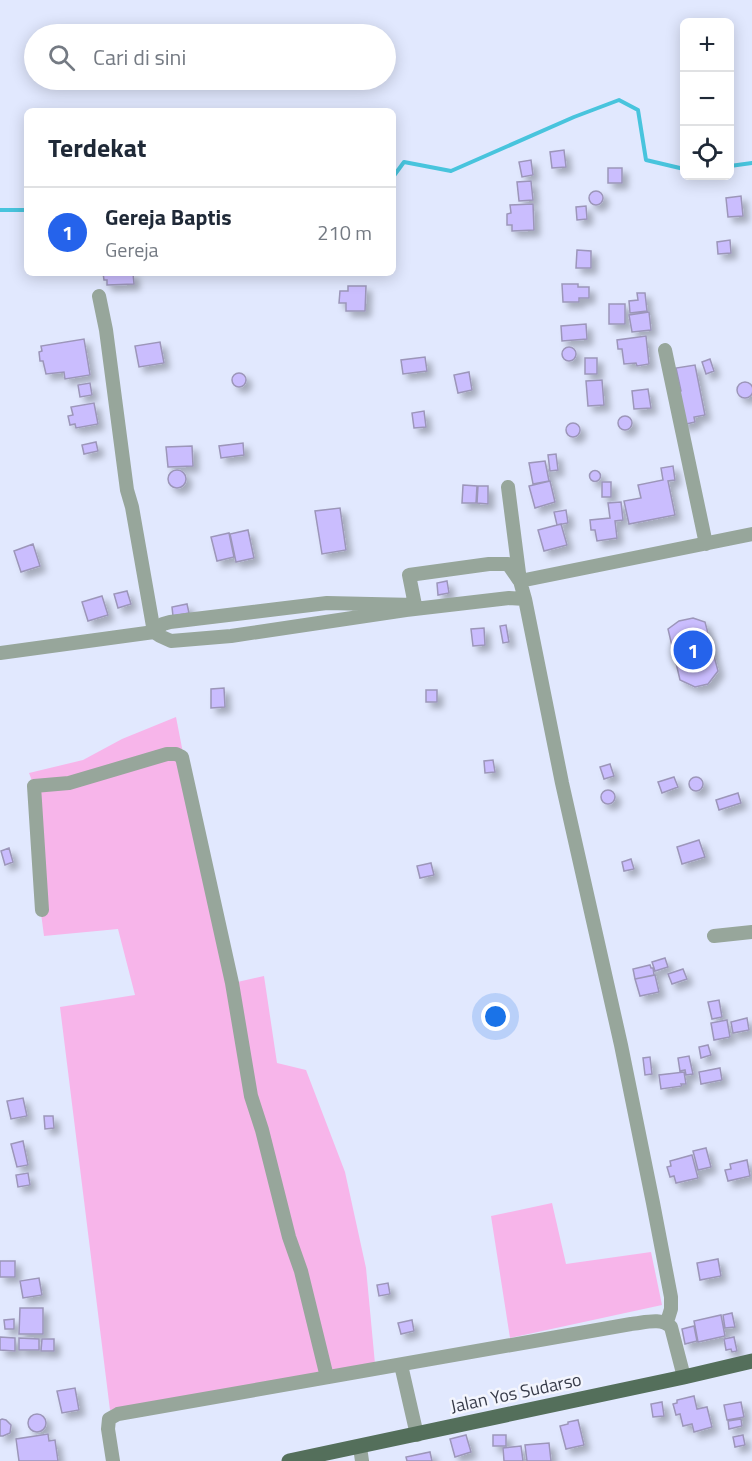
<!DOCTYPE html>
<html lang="id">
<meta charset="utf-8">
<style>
:root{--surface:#fff;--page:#f6f6f7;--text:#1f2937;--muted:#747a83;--line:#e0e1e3;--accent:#2563eb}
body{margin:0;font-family:"Titillium Web",sans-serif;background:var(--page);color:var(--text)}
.controls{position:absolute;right:18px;top:18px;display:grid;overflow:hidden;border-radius:9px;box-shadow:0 3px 15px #0003}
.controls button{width:54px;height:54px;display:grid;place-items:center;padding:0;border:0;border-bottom:2px solid var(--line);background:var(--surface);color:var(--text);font:30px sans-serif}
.you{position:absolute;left:496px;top:1017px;width:21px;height:21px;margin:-15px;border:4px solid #fff;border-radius:50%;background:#1a73e8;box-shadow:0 0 0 9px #1a73e833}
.badge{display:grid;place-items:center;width:39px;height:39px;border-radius:50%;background:var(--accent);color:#fff;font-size:20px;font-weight:700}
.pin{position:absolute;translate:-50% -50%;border:3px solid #fff;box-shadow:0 2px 6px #0006}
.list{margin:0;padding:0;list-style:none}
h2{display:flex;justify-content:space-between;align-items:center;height:78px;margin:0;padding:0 24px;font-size:26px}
h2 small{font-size:20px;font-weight:400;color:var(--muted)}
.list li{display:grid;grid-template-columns:39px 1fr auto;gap:18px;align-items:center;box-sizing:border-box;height:90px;padding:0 24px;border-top:2px solid var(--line)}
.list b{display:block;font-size:22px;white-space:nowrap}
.list p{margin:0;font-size:20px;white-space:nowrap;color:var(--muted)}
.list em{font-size:20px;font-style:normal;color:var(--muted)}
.icon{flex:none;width:33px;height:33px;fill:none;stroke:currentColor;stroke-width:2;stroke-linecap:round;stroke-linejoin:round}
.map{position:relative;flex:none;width:752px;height:1461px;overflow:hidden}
.search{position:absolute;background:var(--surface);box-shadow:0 3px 15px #0003;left:24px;top:24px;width:372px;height:66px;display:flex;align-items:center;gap:15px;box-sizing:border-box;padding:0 21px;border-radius:33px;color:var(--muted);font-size:22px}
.panel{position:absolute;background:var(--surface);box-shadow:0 3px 15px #0003;left:24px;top:108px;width:372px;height:168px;border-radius:9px}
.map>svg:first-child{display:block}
.green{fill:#f7b5ea}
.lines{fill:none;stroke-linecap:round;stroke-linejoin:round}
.stream{stroke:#48c4dd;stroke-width:4}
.building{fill:#cabdfe;stroke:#9c96b9;stroke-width:1.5;filter:url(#shadow)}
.minor{stroke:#97a69b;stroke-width:14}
.major{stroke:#546f5b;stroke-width:15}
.labels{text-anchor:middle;stroke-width:5;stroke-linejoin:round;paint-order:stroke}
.street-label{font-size:18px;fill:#383c4a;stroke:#f3f5fd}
</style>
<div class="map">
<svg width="752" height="1461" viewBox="0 0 752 1461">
<defs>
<filter id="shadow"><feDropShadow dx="5.5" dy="5.5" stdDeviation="3" flood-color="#0004"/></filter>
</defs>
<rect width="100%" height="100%" fill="#e1e8fe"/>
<path class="green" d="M176,717l7,36 50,230 31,-7 13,87 29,7 39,102 21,96 9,96 -265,46 -50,-403 75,-12 -17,-66 -74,7 -3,-23 -7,-127 -5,-13 54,-13 39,-21z
M552,1203l14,61 85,-12 11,53 -152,33 -19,-122z"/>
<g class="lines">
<path class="stream" d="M730,166l22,-3
M393,177l11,-15 47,9 123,-54 45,-17 19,10 8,50 38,9
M0,210h27"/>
</g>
<path class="building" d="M564,150l2,17 -14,1 -2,-16z
M531,160l2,15 -11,2 -3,-15z
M608,168h14v15h-14z
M531,181l2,19 -14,1 -2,-19z
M589 198a7 7 0 1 1 14 0a7 7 0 1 1-14 0Z
M741,196l2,20 -15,1 -2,-19z
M533,204l1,26 -22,1v-6h-5v-11l4,-1 -1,-8z
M586,206l1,13 -10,1 -1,-13z
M730,240l1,13 -13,1 -1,-12z
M577,250l14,1v17h-15z
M103,273h30l1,11 -27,1v-5h-3z
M562,284h16v3h11v11h-10v4h-16z
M348,286h18l-1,25h-19v-8h-7l1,-12h8z
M637,293h8l2,18 -17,2 -1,-12 9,-1z
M609,304h16v20h-16z
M649,312l2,18 -19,2 -3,-17z
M586,324l1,15 -25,2 -1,-15z
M646,336l3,28 -12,2 -1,-3 -12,1 -2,-15h-4l-1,-9z
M84,339l6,36 -25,4 -1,-7 -18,2 -3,-13h-3l-1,-9 3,-1 -1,-5z
M160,342l4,21 -25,4 -4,-21z
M562 354a7 7 0 1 1 14 0a7 7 0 1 1-14 0Z
M425,357l2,14 -24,3 -2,-14z
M585,358h12v16h-12z
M710,359l4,12 -8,3 -4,-12z
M695,365l10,50 -11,2 1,5 -13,3 -7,-33 6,-1 -5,-23z
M469,372l3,18 -14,3 -4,-18z
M232 380a7 7 0 1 1 14 0a7 7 0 1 1-14 0Z
M602,380l2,25 -16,1 -2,-25z
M737 390a8 8 0 1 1 16 0a8 8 0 1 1-16 0Z
M90,383l2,12 -12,2 -2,-12z
M648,389l3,19 -17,1 -2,-18z
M94,403l4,21 -22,4 -1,-4 -5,1 -2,-9 5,-1 -2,-8z
M424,411l2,16 -12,1 -2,-15z
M618 423a7 7 0 1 1 14 0a7 7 0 1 1-14 0Z
M566 430a7 7 0 1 1 14 0a7 7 0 1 1-14 0Z
M96,442l2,9 -14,3 -2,-9z
M243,443l1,12 -23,3 -2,-12z
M192,446l1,20 -25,1 -2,-20z
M556,454l2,16 -8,1 -2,-16z
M545,461l4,20 -16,3 -4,-21z
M673,466l2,14 -7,1 7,34 -46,9 -5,-23 17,-3 -3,-13 25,-5 -2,-12z
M589.5 476a5.5 5.5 0 1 1 11 0a5.5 5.5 0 1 1-11 0Z
M168 479a9 9 0 1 1 18 0a9 9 0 1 1-18 0Z
M550,481l5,21 -20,6 -6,-22z
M602,482h9v15h-9z
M463,485l14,1 -1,17h-14z
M478,486h10v18l-11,-1z
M621,502l2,18 -8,1 2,17 -20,3 -2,-11h-4l-1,-10 20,-2 -2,-15z
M340,508l6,42 -24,4 -7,-43z
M566,510l2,13 -11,2 -3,-13z
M561,524l6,21 -23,6 -6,-21z
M248,530l6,28 -18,4 -6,-28z
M229,533l5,24 -17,4 -6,-24z
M33,544l7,22 -19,6 -7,-21z
M447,581l2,12 -11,2 -1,-12z
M127,591l4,13 -13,4 -4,-14z
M102,596l6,19 -20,6 -6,-19z
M187,604l2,9 -16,3 -1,-9z
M693,618l12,4 13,49 -10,13 -13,3 -15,-7 -12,-51 11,-8z
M506,625l3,17 -6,1 -3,-17z
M484,628l1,17 -12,1 -2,-17z
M224,688l1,19 -14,1v-19z
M426,690h11v12h-11z
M493,760l2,12 -10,1 -1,-12z
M610,764l4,12 -10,3 -4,-12z
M689 784a7 7 0 1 1 14 0a7 7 0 1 1-14 0Z
M674,777l4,10 -16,6 -4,-11z
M601 797a7 7 0 1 1 14 0a7 7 0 1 1-14 0Z
M738,793l3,10 -22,7 -3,-10z
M699,840l6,17 -23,7 -5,-17z
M9,848l4,14 -8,3 -4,-14z
M631,859l3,10 -10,2 -2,-9z
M431,863l3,12 -14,3 -3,-12z
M665,958l3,9 -13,4 -3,-9z
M650,965l1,3h2l1,7 -19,4 -2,-10z
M683,969l4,10 -15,5 -4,-10z
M655,975l4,17 -19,4 -5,-17z
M719,1000l3,17 -10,2 -4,-17z
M747,1018l2,12 -16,3 -2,-11z
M727,1020l3,17 -16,3 -3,-17z
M708,1045l3,10 -10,3 -2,-11z
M689,1056l4,18 -7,1 -1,-5 -5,1 -2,-13z
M650,1057l2,17 -7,1 -2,-17z
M720,1068l2,12 -21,4 -2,-12z
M684,1072l2,12h-5l1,2 -21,3 -2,-14z
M23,1098l4,18 -16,3 -4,-18z
M44,1116h9l1,12 -9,1z
M23,1141l5,24 -11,2 -6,-23z
M706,1148l5,19 -13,3 -5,-19z
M692,1155l6,23 -22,5 -2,-7 -4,1 -3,-10 4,-1 -1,-5z
M747,1160l3,16 -22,5 -3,-11 6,-1 -1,-5z
M28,1173l2,12 -12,2 -2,-12z
M718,1259l3,17 -21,4 -3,-17z
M0,1261h15v16h-15z
M39,1278l3,17 -19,3 -3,-17z
M388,1283l2,11 -11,2 -2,-11z
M20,1308h23v26h-24z
M732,1313l3,14 -10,1 -2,-13z
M721,1315l4,21 -27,6 -4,-21z
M14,1319v10h-9l-1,-9z
M412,1320l2,11 -13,3 -3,-11z
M694,1326l3,15 -12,3 -3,-15z
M0,1337l15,1v13l-15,-1z
M734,1337l3,14 -5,1 -1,-3 -5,1 -2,-11z
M19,1338l20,1v11h-20z
M42,1339h12v12h-13z
M75,1388l4,22 -17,3 -5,-22z
M694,1396l3,13 10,-2 5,20 -18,5 -2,-8 -9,2 -3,-12 -4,1 -3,-11 4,-1v-3z
M662,1402l2,14 -11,1 -2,-13z
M741,1402l3,15 -17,3 -3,-15z
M28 1423a9 9 0 1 1 18 0a9 9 0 1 1-18 0Z
M2,1419l4,1 5,5 -1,8 -7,3h-3v-16z
M741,1419l1,7 -13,3 -1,-8z
M578,1420l6,25 -18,4 -6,-23 8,-2v-2z
M48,1434l1,7 6,-1 3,21h-39l-3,-22z
M466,1435l5,17 -16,5 -5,-18z
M493,1435h13v11h-13z
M743,1435l2,10 -10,2 -2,-10z
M549,1443l2,18h-24l-2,-16z
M521,1446l2,15h-19l-1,-13z
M430,1452l2,9h-25l-1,-4z"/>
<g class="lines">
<path class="minor" d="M99,296l7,34 21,160 5,17 22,125 9,-8 7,-2 157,-19 88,2 -6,-30 80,-11h19l11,16
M665,350l41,194
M508,487l12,94 5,18 37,184 59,262 32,158 18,94v12l-4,13
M520,581l232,-47
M0,653l154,-21 6,4 11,5 60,-5 175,-26 103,-12 16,1
M42,910l-8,-124 35,-3 98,-29h9l6,3 50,226 19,113 11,34 27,107 12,34 26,106
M714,936l38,-4
M401,1365l16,70
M360,1447l2,14
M113,1461l-5,-32 1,-10 9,-5 513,-90c13,-1 30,-7 40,3l13,50"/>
<path class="major" d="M289,1461l395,-84 68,-16"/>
</g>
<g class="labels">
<g class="street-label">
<text transform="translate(516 1393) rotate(-12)" y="6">Jalan Yos Sudarso</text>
</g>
</g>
</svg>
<div class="controls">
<button>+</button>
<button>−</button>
<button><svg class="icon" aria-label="locate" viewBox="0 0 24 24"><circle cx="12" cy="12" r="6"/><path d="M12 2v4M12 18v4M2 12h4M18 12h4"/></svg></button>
</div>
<div class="you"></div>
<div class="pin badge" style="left:693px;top:650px">1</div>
<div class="search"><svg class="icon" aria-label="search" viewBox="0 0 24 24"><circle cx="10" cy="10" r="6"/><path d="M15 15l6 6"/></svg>Cari di sini</div>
<section class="panel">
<h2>Terdekat<small></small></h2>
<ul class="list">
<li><span class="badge">1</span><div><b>Gereja Baptis</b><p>Gereja</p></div><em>210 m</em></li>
</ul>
</section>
</div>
